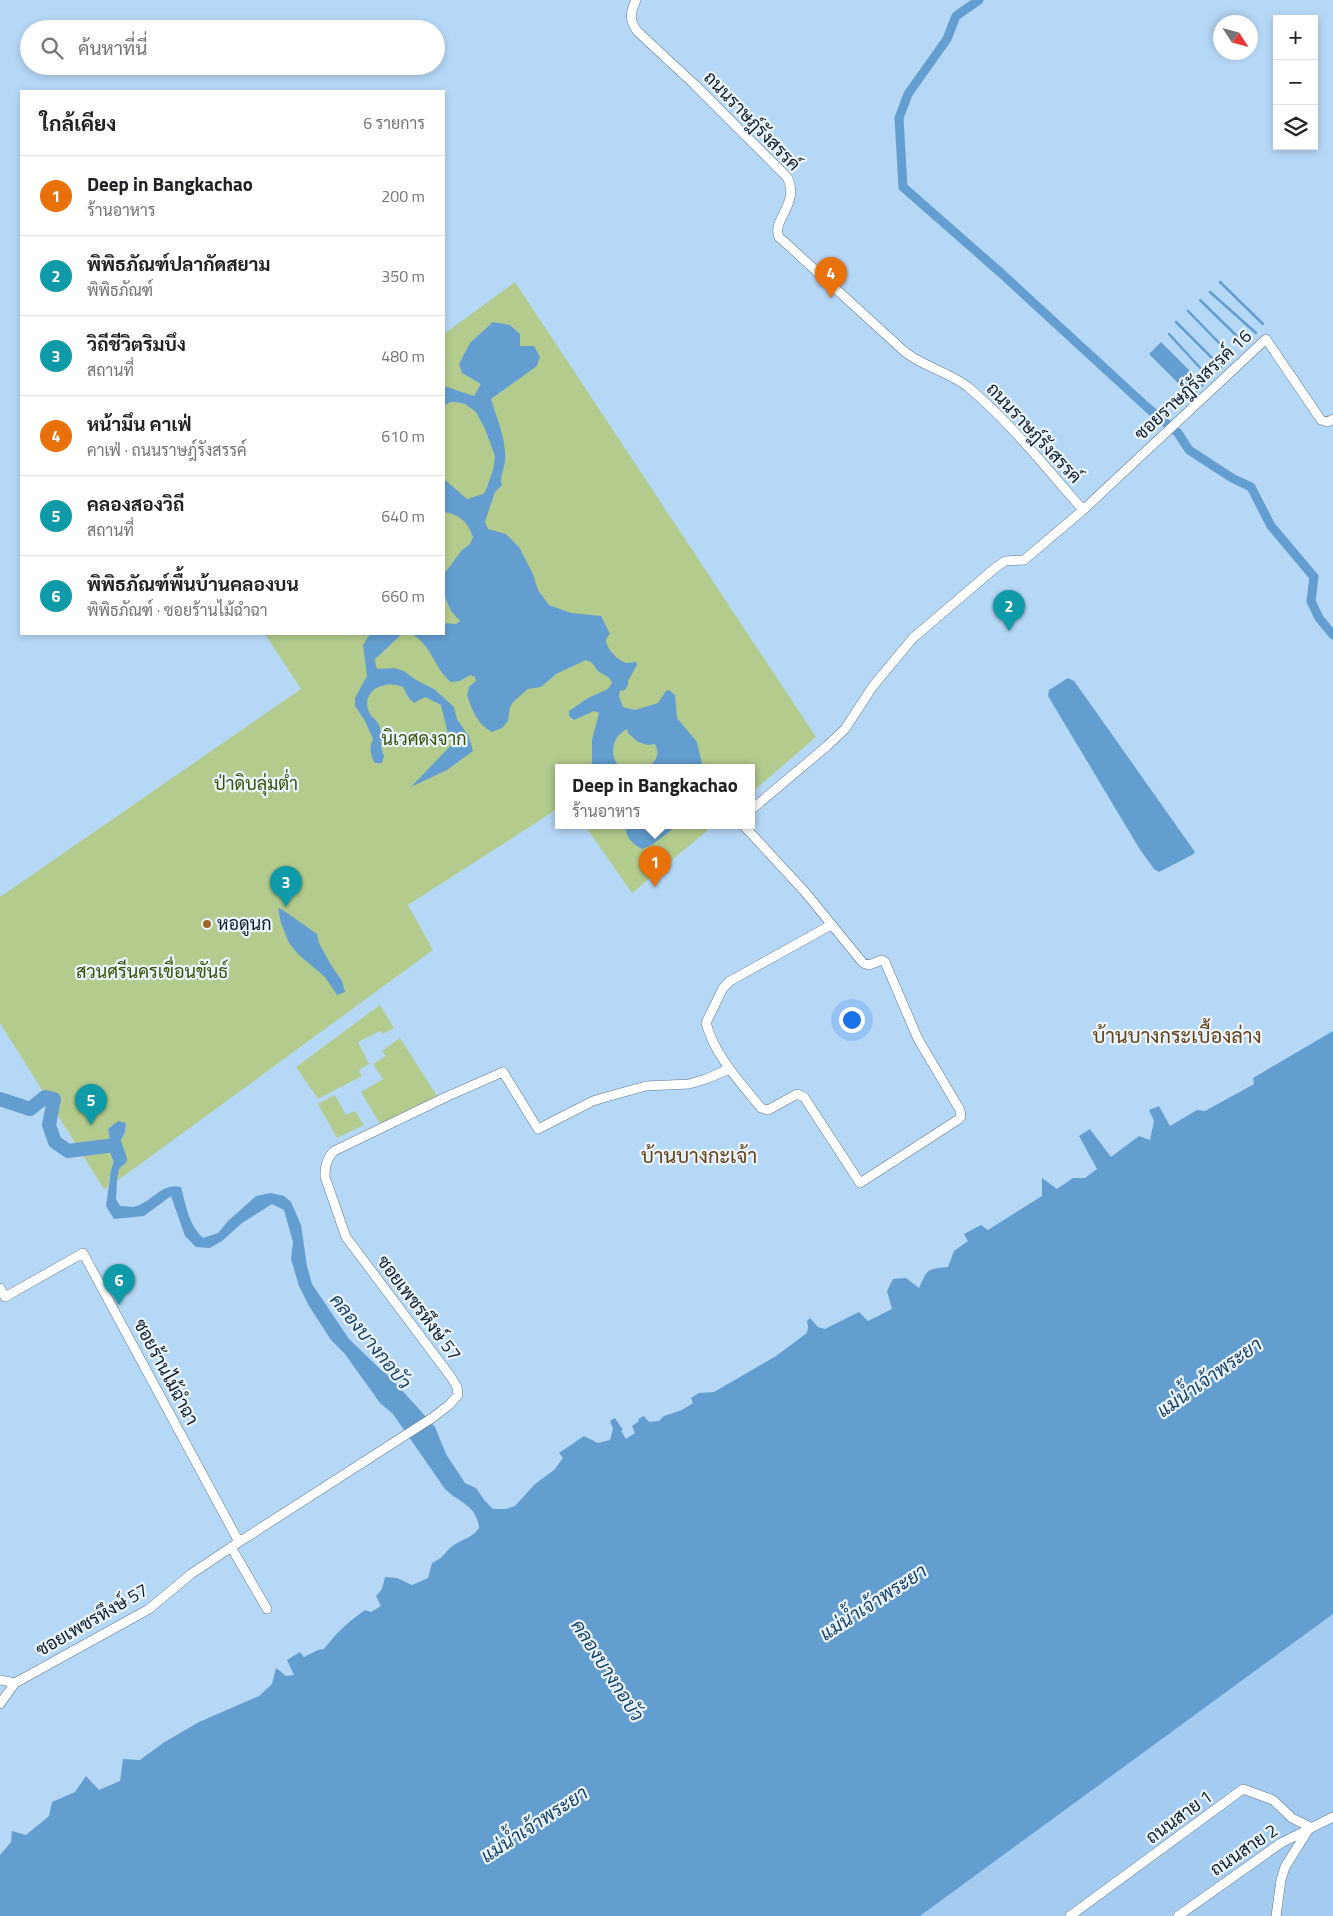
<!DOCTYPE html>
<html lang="th">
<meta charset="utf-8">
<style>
:root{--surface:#fff;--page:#f2f2f2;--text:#202124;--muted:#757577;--line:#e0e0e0;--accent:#9f6624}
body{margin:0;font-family:"Titillium Web",Sarabun,sans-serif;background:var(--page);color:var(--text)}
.controls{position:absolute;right:15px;top:15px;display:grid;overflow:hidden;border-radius:0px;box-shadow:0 2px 8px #0003}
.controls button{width:45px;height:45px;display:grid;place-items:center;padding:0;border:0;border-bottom:1px solid var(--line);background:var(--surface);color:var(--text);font:25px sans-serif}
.compass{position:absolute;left:1213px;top:15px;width:45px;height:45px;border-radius:50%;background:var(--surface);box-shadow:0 2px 8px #0003;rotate:126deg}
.you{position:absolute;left:851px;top:1019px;width:18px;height:18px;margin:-12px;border:4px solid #fff;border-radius:50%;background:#1a73e8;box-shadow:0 0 0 8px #1a73e833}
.badge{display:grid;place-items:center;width:32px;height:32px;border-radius:50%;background:var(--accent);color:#fff;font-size:16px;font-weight:700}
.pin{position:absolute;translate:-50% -41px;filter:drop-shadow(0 1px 2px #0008)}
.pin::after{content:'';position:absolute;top:26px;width:18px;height:15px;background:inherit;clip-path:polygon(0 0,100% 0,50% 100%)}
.popup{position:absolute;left:555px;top:764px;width:200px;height:65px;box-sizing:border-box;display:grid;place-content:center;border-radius:0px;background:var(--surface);filter:drop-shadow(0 1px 4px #0005);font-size:16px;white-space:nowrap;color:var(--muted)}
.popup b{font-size:19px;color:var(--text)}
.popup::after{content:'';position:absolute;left:50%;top:100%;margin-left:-10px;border:10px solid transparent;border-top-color:var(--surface)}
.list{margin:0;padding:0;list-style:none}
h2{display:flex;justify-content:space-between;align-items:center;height:65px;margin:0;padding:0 20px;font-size:21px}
h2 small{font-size:16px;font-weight:400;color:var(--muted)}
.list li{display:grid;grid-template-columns:32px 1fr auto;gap:15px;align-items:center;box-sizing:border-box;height:80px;padding:0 20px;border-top:1px solid var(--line)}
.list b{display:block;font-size:19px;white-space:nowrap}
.list p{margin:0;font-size:16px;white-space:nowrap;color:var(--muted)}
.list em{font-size:16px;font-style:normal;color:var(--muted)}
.icon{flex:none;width:28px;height:28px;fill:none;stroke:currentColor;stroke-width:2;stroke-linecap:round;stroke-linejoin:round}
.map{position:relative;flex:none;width:1333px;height:1916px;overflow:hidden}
.search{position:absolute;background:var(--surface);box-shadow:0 2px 8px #0003;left:20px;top:20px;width:425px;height:55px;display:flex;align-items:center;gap:12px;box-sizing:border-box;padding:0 18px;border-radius:28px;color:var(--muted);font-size:19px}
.panel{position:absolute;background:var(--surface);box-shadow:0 2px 8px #0003;left:20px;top:90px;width:425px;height:545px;border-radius:0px}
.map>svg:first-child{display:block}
.built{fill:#a4cbf0}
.green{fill:#b3cc8e}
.water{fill:#649ed0}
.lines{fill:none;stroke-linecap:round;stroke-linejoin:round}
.stream{stroke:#649ed0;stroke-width:2.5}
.canal{stroke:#649ed0;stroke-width:9}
.river{stroke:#649ed0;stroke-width:14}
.minor-casing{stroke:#5a7995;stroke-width:10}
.minor{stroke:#fff;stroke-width:9}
.poi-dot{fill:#9f6624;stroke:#ebf5ff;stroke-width:2}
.labels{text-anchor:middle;stroke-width:4.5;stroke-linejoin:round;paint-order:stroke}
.street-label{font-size:18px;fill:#101c27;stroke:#ebf5ff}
.park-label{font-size:18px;fill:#395001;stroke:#ebf5ff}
.poi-label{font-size:18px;fill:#101c27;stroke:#ebf5ff;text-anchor:start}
.water-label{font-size:19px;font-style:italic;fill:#184365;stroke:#ebf5ff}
.quarter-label{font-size:20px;fill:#674012;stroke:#ebf5ff}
</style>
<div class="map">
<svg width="1333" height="1916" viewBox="0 0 1333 1916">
<rect width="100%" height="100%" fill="#b6d8f7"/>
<path class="built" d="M1333,1614v302h-413z"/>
<path class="green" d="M515,282l301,455 -65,56v-25h-192v40l-151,97 25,45 -316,231 2,-12 6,-6 -7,-17 7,-14 1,-9 -8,-1 -10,7 6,32 -3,9 -3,17 -4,2 -104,-166v-126l301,-208 -36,-55h179v-300z
M585,826h128l-81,67z
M380,1005l14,23 -11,6 -3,-3 -22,11 11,22 -10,6 3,6 -44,23 -22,-32z
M400,1038l37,58 -57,28 -19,-32 22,-13 -10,-15 13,-8 -4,-5z
M335,1095l11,20 9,-4 9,14 -27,13 -19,-34z"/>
<path class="water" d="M493,322l17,3 10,9v12h14l6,11 -3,9 -46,33c6,20 16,42 14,63 -1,8 -6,16 -3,23l-7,7 -10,30 3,7 18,5 13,13 14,27 5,16 11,15 22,8 30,3 9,18c-2,2 -4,4 -4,7 1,8 13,21 21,22 3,0 6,-1 9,-1l1,3 -9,16v4l-3,5 -5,1 -1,5 4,11 12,3 23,-7 8,-12 3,-1 6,5 2,23 20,24 6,26h-58c10,-4 16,-13 10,-24l-7,1 -10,-3 -10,-9 -1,-4c-15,7 -20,29 -5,39h-30v-28l7,-27 -5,-2 -20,9 -5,-4v-5l19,-13 20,-9 4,-6c-3,-8 -7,-7 -13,-11 -6,-6 -3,-8 -13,-12l-30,14 -15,13 -13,2 -15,13 -3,5 -2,14 -6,7 -10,4c-15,-8 -20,-22 -25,-37l2,-8 7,-6 -1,-4 -5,-2 -10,6 -9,1c-17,-13 -19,-38 -40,-48h33v-11l12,1 4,-3 -9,-10 -7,-17v-20l18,-24 8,-6 3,-7c-5,-15 -14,-23 -29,-25v-33l23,20 16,-5 3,-4 7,-20 2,-14 -10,-27 -9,-17 -11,-8 -10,-2h-5l-6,4v-20l30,10 7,-12 -19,-11 -3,-9 11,-21z
M1161,342l35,35 -12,12 -35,-35z
M370,634h32l-27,25 1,8 2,2 16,-1 10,3 12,9 18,9 20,18 3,12 12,18 4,14 -26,19 -36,17 45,-47 -8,-6 -7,-29 -16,-8 -11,6 -6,-6 -5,-10c-17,-8 -43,3 -34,25 2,5 8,8 10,13 4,10 0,21 5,31l-2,7h-7c-5,-8 -6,-15 -2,-24l-8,-18 -10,-15v-8l12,-22 -4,-31z
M1068,678l6,3 20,28 101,143 -3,3 -33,17 -5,-3 -15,-21 -91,-152 1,-6z
M626,826h51l-24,18 -11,5c-10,-5 -17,-12 -16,-23z
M278,908l5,2 34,24 2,9 12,22 11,16 3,11 -8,3 -12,-18 -26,-22 -10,-12 -8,-20z
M1333,1031v583l-413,302h-920v-61l11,-13 1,-11 14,4 23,-19 3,-14 23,-10 11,-16 13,14 21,-9 3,-22 17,1 23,-17 36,-21 60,-26 13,-12 4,-16 10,8 8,-1 -7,-15 13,-8 4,5 14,-7 6,-1c13,-17 24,-27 41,-39l6,2 10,-6 -5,-10 6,-7 3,-12 12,1 15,7 16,-7 4,-15c12,-6 10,-7 18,-15 10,-9 22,-9 29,-20 -2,-23 -20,-25 -34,-39l-52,-75 -13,-11 -35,-49 -14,-14 -22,-34 -10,-20 -8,-27 2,-17 -9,-32 -12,-6 -30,19 -20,18 -12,7 -14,-1 -11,-11 -14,-40 -27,20 -30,3 -8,-13 5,-36 3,-9 -6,-32 10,-8 8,2 -1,9 -7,14 7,17 -6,6 -2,12 -1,18 4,7c4,0 9,1 13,1 18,-3 28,-25 48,-20 5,19 8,38 22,51l15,-5 10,-12 28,-25 15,-3 13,3 7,6 10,23 6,41 5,18 37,55 31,30 11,9 44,49 11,27 19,29 11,5 9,13 8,8h13l9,-3 20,-22 19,-14 9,-12 -4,-5 25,-17 14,7 12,-3 3,-11 -3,-8 5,-3 8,12 -2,1 5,8 9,-6 -3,-7 7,-5 -1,-2 6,-3 5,6 10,-1 5,-5 18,-6 11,-7 -2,-5 8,-5 15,-1 62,-36 31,-23 1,-6 -1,-6 3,-3 8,9 7,2 34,-17 9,9 24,-12 -5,-18 6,-12 13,-1 13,10c9,-19 7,-19 29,-21l6,-16 14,-10 -4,-7 17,-9 7,5 54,-34v-18l15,11 16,-11h12l12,-9 -18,-33 11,-7 21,28 28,-21 11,4 4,-19 -5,-11 10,-4 11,20 27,-16 8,1 49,-27 -1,-6z"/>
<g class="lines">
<path class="stream" d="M1220,282l43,42
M1210,292l46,41
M1200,300l44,43
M1188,311l42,43
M1176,322l45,45 -27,26
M1169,334l34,37"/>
<path class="canal" d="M979,0l-23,16 -9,23 -39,55 -9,24 4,69 98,86 148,136 29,24 11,17 43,28 19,9 20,39 43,51 -3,24 8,17 14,17"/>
<path class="river" d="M0,1099l30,10 15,-12 9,2 -5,26 6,17 13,9 47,-6 5,14"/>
<defs>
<path id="minor" d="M636,0c-6,13 -7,19 1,31l58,54 92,92c14,26 -16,43 -8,60l126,115c19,15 44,20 63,35 43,36 78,81 115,123
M751,810l76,-64 18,-17 28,-43 40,-48 82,-70 10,-7 19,-1 59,-50 183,-171 55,81 7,2 5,-3
M744,826l61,66 58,71 6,2 13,-5 3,2 33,77 42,71 1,6 -2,3 -99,64 -56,-86 -7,-3 -29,16 -7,-2c-21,-26 -46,-52 -55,-85l17,-35 7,-7 101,-56
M0,1288l5,9 78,-44 156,289
M231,1547l36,62
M0,1680l15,3
M0,1704l15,-21 134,-74 42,-35 48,-32 193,-124 17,-13 9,-10 -1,-8 -6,-10 -105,-140 -21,-60c0,-10 1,-18 9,-26l112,-54 57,-25 35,57 55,-28 13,-4 40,-11 43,-2 17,-5 23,-10
M1070,1916l173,-127 30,11 19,18 18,9 -25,40 -4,13 -5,36
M1178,1916l103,-73 52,-26"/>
</defs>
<use href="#minor" class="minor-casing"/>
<use href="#minor" class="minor"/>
</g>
<circle class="poi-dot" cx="207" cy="924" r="5"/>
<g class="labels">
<g class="street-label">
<text transform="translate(752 121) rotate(46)" y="6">ถนนราษฎ์รังสรรค์</text>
<text transform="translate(1193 385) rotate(-43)" y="6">ซอยราษฎ์รังสรรค์ 16</text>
<text transform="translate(1034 433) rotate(47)" y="6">ถนนราษฎ์รังสรรค์</text>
<text transform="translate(419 1308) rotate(53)" y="6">ซอยเพชรหึงษ์ 57</text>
<text transform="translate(166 1372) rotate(62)" y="6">ซอยร้านไม้ฉำฉา</text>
<text transform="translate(92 1620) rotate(-30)" y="6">ซอยเพชรหึงษ์ 57</text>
<text transform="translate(1179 1817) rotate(-36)" y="6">ถนนสาย 1</text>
<text transform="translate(1244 1850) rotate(-34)" y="6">ถนนสาย 2</text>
</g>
<g class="park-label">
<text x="424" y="745">นิเวศดงจาก</text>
<text x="256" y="790">ป่าดิบลุ่มต่ำ</text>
<text x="152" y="978">สวนศรีนครเขื่อนขันธ์</text>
</g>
<g class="poi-label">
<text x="217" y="930">หอดูนก</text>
</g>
<g class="water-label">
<text transform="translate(371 1341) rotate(51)" y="7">คลองบางกอบัว</text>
<text transform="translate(1209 1377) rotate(-35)" y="7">แม่น้ำเจ้าพระยา</text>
<text transform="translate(873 1602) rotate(-33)" y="7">แม่น้ำเจ้าพระยา</text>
<text transform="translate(608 1670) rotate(57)" y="7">คลองบางกอบัว</text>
<text transform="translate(534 1824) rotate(-33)" y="7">แม่น้ำเจ้าพระยา</text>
</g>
<g class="quarter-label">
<text x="1177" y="1043">บ้านบางกระเบื้องล่าง</text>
<text x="699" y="1163">บ้านบางกะเจ้า</text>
</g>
</g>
</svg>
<div class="controls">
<button>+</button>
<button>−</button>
<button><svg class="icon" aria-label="layers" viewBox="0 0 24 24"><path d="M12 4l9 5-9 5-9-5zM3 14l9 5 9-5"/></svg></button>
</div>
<svg class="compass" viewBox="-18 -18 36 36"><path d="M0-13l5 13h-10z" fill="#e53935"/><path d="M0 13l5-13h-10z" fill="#757577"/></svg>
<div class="you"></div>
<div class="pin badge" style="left:655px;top:887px;background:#e8710a">1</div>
<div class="popup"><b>Deep in Bangkachao</b>ร้านอาหาร</div>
<div class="pin badge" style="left:1009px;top:631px;background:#0f9aa8">2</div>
<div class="pin badge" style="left:286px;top:907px;background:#0f9aa8">3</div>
<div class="pin badge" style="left:831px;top:298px;background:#e8710a">4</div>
<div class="pin badge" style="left:91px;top:1125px;background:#0f9aa8">5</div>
<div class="pin badge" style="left:119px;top:1305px;background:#0f9aa8">6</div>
<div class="search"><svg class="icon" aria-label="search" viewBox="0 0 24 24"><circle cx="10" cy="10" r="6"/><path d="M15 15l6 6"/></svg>ค้นหาที่นี่</div>
<section class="panel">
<h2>ใกล้เคียง<small>6 รายการ</small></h2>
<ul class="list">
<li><span class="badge" style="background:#e8710a">1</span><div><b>Deep in Bangkachao</b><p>ร้านอาหาร</p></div><em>200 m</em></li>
<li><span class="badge" style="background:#0f9aa8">2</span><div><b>พิพิธภัณฑ์ปลากัดสยาม</b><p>พิพิธภัณฑ์</p></div><em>350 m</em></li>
<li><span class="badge" style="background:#0f9aa8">3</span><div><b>วิถีชีวิตริมบึง</b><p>สถานที่</p></div><em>480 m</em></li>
<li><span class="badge" style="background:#e8710a">4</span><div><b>หน้ามึน คาเฟ่</b><p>คาเฟ่ · ถนนราษฎ์รังสรรค์</p></div><em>610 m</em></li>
<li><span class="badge" style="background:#0f9aa8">5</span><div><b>คลองสองวิถี</b><p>สถานที่</p></div><em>640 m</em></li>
<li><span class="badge" style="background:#0f9aa8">6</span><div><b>พิพิธภัณฑ์พื้นบ้านคลองบน</b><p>พิพิธภัณฑ์ · ซอยร้านไม้ฉำฉา</p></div><em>660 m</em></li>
</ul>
</section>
</div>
